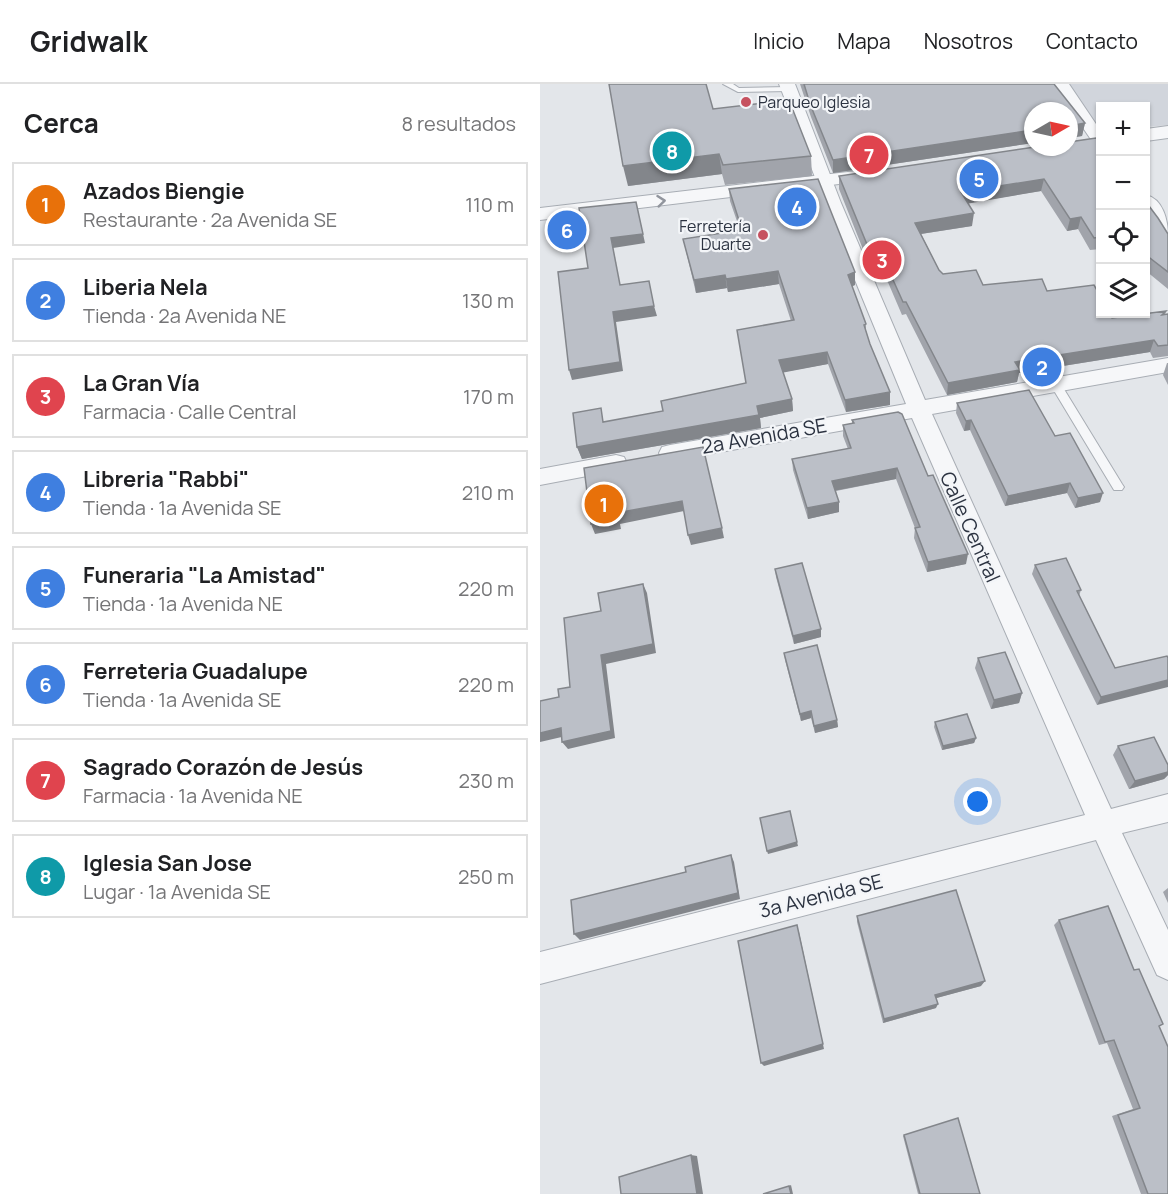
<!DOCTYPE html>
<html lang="es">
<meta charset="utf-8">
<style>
:root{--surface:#fff;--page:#f6f6f6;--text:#202124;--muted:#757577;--line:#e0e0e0;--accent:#2563eb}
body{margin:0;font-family:Manrope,sans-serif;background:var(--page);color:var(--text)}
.controls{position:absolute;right:18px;top:18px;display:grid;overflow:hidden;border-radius:0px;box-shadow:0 2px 4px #0004}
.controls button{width:54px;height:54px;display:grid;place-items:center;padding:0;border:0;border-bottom:2px solid var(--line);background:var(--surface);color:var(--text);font:30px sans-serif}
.compass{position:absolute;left:484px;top:18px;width:54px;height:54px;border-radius:50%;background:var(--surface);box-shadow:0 2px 4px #0004;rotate:81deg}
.you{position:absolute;left:438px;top:718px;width:21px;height:21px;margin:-15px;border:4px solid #fff;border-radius:50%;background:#1a73e8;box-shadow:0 0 0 9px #1a73e833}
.badge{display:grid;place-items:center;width:39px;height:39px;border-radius:50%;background:var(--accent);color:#fff;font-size:20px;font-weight:700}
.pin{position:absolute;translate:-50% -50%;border:3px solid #fff;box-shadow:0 2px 6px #0006}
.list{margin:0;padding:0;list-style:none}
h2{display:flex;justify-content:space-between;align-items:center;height:78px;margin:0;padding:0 24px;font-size:26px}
h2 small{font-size:20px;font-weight:400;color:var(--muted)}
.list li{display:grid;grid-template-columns:39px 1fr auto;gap:18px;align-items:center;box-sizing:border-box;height:84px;margin:0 12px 12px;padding:0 12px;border:2px solid var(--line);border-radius:0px}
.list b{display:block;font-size:22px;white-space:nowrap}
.list p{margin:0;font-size:20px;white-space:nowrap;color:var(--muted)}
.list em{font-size:20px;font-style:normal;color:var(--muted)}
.icon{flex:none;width:33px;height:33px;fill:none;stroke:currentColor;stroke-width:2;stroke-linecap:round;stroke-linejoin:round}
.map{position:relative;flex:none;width:628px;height:1110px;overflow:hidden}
header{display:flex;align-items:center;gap:36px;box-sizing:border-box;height:84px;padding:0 30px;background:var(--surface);border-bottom:2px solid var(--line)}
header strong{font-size:28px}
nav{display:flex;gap:33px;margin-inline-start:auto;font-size:21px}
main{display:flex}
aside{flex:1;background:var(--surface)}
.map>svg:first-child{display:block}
.built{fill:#d1d5dc}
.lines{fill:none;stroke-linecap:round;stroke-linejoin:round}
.service-casing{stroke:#a8adb4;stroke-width:2}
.minor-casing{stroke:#a8adb4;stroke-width:2}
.tertiary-casing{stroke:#a8adb4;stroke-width:2}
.service{fill:#f6f7f9;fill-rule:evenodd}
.minor{fill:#f6f7f9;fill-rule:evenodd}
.tertiary{fill:#f6f7f9;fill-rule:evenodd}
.wall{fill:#a1a4ab}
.shaded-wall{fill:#83868b}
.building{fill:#bbbfc7;stroke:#83868b;stroke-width:1.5}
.oneway{stroke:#91959d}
.poi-dot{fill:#c6515f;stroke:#f3f5f8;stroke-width:2}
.labels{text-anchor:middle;stroke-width:4.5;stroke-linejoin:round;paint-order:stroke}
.far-poi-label{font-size:16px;fill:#2c3341;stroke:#f3f5f8;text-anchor:start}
.street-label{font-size:20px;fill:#2c3341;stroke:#f3f5f8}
</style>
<header>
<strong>Gridwalk</strong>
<nav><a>Inicio</a><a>Mapa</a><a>Nosotros</a><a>Contacto</a></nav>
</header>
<main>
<aside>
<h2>Cerca<small>8 resultados</small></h2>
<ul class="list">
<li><span class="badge" style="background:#e8710a">1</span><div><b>Azados Biengie</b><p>Restaurante · 2a Avenida SE</p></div><em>110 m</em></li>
<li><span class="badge" style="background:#3f7fe0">2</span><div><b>Liberia Nela</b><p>Tienda · 2a Avenida NE</p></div><em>130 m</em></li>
<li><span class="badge" style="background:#e0444e">3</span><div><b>La Gran Vía</b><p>Farmacia · Calle Central</p></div><em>170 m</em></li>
<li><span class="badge" style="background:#3f7fe0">4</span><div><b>Libreria &quot;Rabbi&quot;</b><p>Tienda · 1a Avenida SE</p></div><em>210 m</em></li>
<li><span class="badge" style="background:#3f7fe0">5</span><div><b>Funeraria &quot;La Amistad&quot;</b><p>Tienda · 1a Avenida NE</p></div><em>220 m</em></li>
<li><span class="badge" style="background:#3f7fe0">6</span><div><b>Ferreteria Guadalupe</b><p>Tienda · 1a Avenida SE</p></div><em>220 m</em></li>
<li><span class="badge" style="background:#e0444e">7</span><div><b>Sagrado Corazón de Jesús</b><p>Farmacia · 1a Avenida NE</p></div><em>230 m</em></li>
<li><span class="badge" style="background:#0f9aa8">8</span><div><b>Iglesia San Jose</b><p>Lugar · 1a Avenida SE</p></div><em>250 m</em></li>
</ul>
</aside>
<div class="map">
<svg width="628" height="1110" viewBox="0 0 628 1110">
<rect width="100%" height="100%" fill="#e3e6ea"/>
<path class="built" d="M528,0h100v41l-22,2v-21h-46v26z"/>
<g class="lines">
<defs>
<path id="service" d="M183,0h10l6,4 50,-1 4,2 -4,2 -51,1z
M515,296l4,1 63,103 2,3 -2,3h-8l-64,-106z"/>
<path id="minor" d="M239,0h16l46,119 84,197 243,-42v14l-236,42 179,395 57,-15v28l-46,11 46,97v50l-11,-5 -61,-135 -556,144v-32l545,-137 -173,-397 -242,43 -8,-2 -3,-6 3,-6 8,-2 236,-41 -58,-141z
M513,0h16l31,46v16l-6,-2z
M606,111c17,4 22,25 22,40l-6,-1 -16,-23z
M76,371l8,2 3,6 -3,6 -84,16v-16z"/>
<path id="tertiary" d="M628,42v12l-22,3v-12z
M342,84l7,2 3,4 -3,4 -349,42v-12z"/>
</defs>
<use href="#service" class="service-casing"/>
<use href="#minor" class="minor-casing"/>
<use href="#tertiary" class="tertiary-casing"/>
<use href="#service" class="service"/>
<use href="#minor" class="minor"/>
<use href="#tertiary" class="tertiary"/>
</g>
<path class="wall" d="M260,0h254l31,39 -3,13 -13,2v-27h-36v32l-200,30 -22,-56z
M173,25l98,47 1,20 -87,9 -3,-11 -94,12z
M561,59v106l-11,1 -12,-21 -11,2 -26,-40 -73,12 4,23 -51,8 18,36 4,4 40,11 64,6 65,27 54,-7 -1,4 3,-1v42l-15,2 -3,-6 -131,21 -2,9 -70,13 -41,-81 -4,1 -18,-42 -10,4 -35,-88v-13z
M189,105l126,83v13l-3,1 14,38v7l4,13 20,48v13l-44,7 -18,-48 -45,8 9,27 1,12 -33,7 1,10 -179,31 -5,-12 28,-25 58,-11 83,-27 45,-63 -12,-37 -51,8 -1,-4 -31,5 -13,-54 57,-9 -10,-29z
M606,118l22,32v55l-22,-18z
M627,279h1v22l-5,-10z
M417,319l98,33 45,66 -25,6 -8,-15 -62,13 -35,-76 -6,1 -8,-18z
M312,336l76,56 38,88 -39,8 -13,-34 1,-10 -19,-49 -60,12 3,21 -31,7 -15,-49 -1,-11 56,-10 -5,-13v-11l9,-1z
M495,481l46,25 -2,6 36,72 52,-12 -70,49 -65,-131z
M235,485l46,68 -27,7 -18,-67z
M244,569l53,67 1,7 -23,6 -4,-15 -10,3 -16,-61z
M438,574l44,35 -3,10 -28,6 -16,-41z
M395,638l41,16 -2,5 -32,7 -8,-23z
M578,662l50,19v10l-4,4 -35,10 -16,-34z
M628,804v15l-5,-11z
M317,832l124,70 -45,12v10l-53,15 -26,-101z
M519,836l75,50 25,56 9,168h-27l-29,-78 21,-7 -26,-66 -8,2 -45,-120z
M364,1051l76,59h-62l-15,-58z"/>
<path class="shaded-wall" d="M545,39l-3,13 -13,2 1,-12z
M493,46v13l-200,30v-13z
M179,70l3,20 -94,12 -5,-20z
M504,95l-3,12 -81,14 1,-13z
M96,118l9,41 -32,5 10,47 -12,-57z
M434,129l-2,13 -58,9 1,-12z
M541,133l-3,12 -11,2 3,-12z
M344,176v13l-10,4 1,-13z
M238,187l1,13 -51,8 -2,-13z
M315,188v13l-7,3v-13z
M185,191l2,13 -31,5 -2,-13z
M114,222l3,10 -41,6 7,49 -51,9 -3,-10 44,-58z
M614,256l-4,12 -131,21 -2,9 -70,13 1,-12 67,-21z
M287,268l1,12 -47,9 -2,-13z
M350,308v13l-44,7 -1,-12z
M252,315l1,12 -33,7 1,10 -179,31 -5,-12 180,-41z
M431,336l-1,10 -6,1 2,-10z
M357,384l-1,11 -63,12 -1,-10z
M530,399l-3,10 -62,13 3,-10z
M563,409l-3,9 -25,6 3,-10z
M142,417l2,10 -64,13 1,5 -26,5 -4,-10 25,-11z
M299,418v10l-31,7 -1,-11z
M182,444l2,10 -33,7 -3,-10z
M428,470l-2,10 -39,8 1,-10z
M103,500l4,9 9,60 -50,11 9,74 -47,11 -6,-7 39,-87z
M281,545v8l-27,7 -1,-8z
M628,596v7l-71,18 4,-8z
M482,609l-3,10 -28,6 3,-9z
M271,627v7l-10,3 -1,-7z
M297,636l1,7 -23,6 -1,-7z
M21,644l5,8 -26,6v-9z
M436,654l-2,5 -32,7 1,-4z
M628,688v3l-4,4 -35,10 6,-8z
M257,758l1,4 -30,8 -1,-3z
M191,771l3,7 6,37 -160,41 -6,-6z
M259,848l25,117 -60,17 -3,-3z
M445,897l-4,5 -48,13 2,-4z
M398,920l-2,4 -53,15 1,-4z
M151,1071l6,1 6,38h-6z
M251,1101l2,9h-2l-2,-8z"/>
<path class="building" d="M69,0h97l7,25 76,-9 22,56 -88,9 -4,-11 -96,12z
M264,0h250l31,39 -15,3 -1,6v-21h-36v19l-200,30 -23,-56z
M556,54l5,5v94l-7,1 -13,-21 -11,2 -26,-40 -83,13 13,21 -59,10 24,47 4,4 33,-4 7,15 59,-6 5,12 47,-6 7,12v17h9l2,4 54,-7 -4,4 6,-1v31l-10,1 -4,-6 -139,22 5,8 -72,13 -42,-81h-3l-19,-42 -9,4 -36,-88 196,-29h34v-5z
M278,95l37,93 -7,3 18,49 -2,1 6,19 20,48 -45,8 -18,-48 -48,8 13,39 -35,7 2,9 -182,32 -4,-34 28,-5 2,14 60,-11 -2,-10 85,-18 -9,-53 57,-10 -16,-49 -52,8 -1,-4 -31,5 -11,-41 59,-9 -13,-41z
M96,118l7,32 -32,4 9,47 29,-4 5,25 -41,6 7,50 -51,8 -11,-98 30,-4 -9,-60z
M606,118l12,16 10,16v38l-22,-17z
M489,306l26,46 15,-3 33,60 -25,5 -8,-15 -62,13 -37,-76 -5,1 -9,-18z
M358,328l4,2 26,62 5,-1 35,79 -40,8 -13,-34 5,-1 -23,-59 -65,13 7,21 -32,6 -15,-49 59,-11 -8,-23 11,-2 -2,-3z
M163,363l19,81 -34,7 -6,-34 -66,12 1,6 -26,5 -7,-56z
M526,474l15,32 -4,1 38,77 52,-12 1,2v22l-67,17 -66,-132z
M262,479l19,66 -28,7 -18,-67z
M103,500l10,60 -52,11 10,76 -49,11 -1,-14 -21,5v-32l19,-4 -1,-8 12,-2 -6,-69 37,-7 -3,-18z
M277,561l20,75 -23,6 -3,-15 -11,3 -16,-61z
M465,568l17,41 -28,7 -16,-42z
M427,630l9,24 -33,8 -8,-24z
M614,653l14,28v7l-33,9 -17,-35z
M250,727l7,31 -30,9 -7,-33z
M191,771l7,38 -164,41 -3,-34 115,-28 -1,-5z
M416,806l29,91 -50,14 3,9 -54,15 -27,-103z
M568,822l26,64 5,-1 24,55 -4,2 9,21v147h-20l-30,-79 22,-7 -26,-68 -9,2 -46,-122z
M257,841l26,119 -62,19 -23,-122z
M418,1034l22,76h-60l-16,-59z
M151,1071l6,39h-76l-2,-17z
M249,1102l2,8h-28z"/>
<defs><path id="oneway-chevron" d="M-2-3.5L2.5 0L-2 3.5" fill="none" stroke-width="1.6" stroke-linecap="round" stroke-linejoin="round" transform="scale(1.5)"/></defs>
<use class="oneway" href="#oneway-chevron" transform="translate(121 117) rotate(-6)"/>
<g class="poi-dot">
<circle cx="206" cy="18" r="6"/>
<circle cx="223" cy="151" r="6"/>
</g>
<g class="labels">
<g class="far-poi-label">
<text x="218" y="24">Parqueo Iglesia</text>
<text x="211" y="148" text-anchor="end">Ferretería<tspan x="211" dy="18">Duarte</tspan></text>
</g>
<g class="street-label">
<text transform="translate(224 352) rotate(-10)" y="7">2a Avenida SE</text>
<text transform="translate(430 443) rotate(66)" y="7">Calle Central</text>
<text transform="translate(281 812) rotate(-14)" y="7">3a Avenida SE</text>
</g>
</g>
</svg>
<div class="controls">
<button>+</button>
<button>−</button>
<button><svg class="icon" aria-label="locate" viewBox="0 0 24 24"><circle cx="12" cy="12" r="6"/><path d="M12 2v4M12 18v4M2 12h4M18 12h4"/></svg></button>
<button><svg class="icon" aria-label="layers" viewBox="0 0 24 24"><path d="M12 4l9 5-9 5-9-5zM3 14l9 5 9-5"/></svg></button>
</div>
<svg class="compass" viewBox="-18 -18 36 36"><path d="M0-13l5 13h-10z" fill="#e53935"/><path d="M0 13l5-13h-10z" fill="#757577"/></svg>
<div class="you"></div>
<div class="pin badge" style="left:64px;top:420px;background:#e8710a">1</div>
<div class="pin badge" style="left:502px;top:283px;background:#3f7fe0">2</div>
<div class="pin badge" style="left:342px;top:176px;background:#e0444e">3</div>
<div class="pin badge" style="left:257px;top:123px;background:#3f7fe0">4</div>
<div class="pin badge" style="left:439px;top:95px;background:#3f7fe0">5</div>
<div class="pin badge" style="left:27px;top:146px;background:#3f7fe0">6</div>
<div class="pin badge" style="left:329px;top:71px;background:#e0444e">7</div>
<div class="pin badge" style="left:132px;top:67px;background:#0f9aa8">8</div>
</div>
</main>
